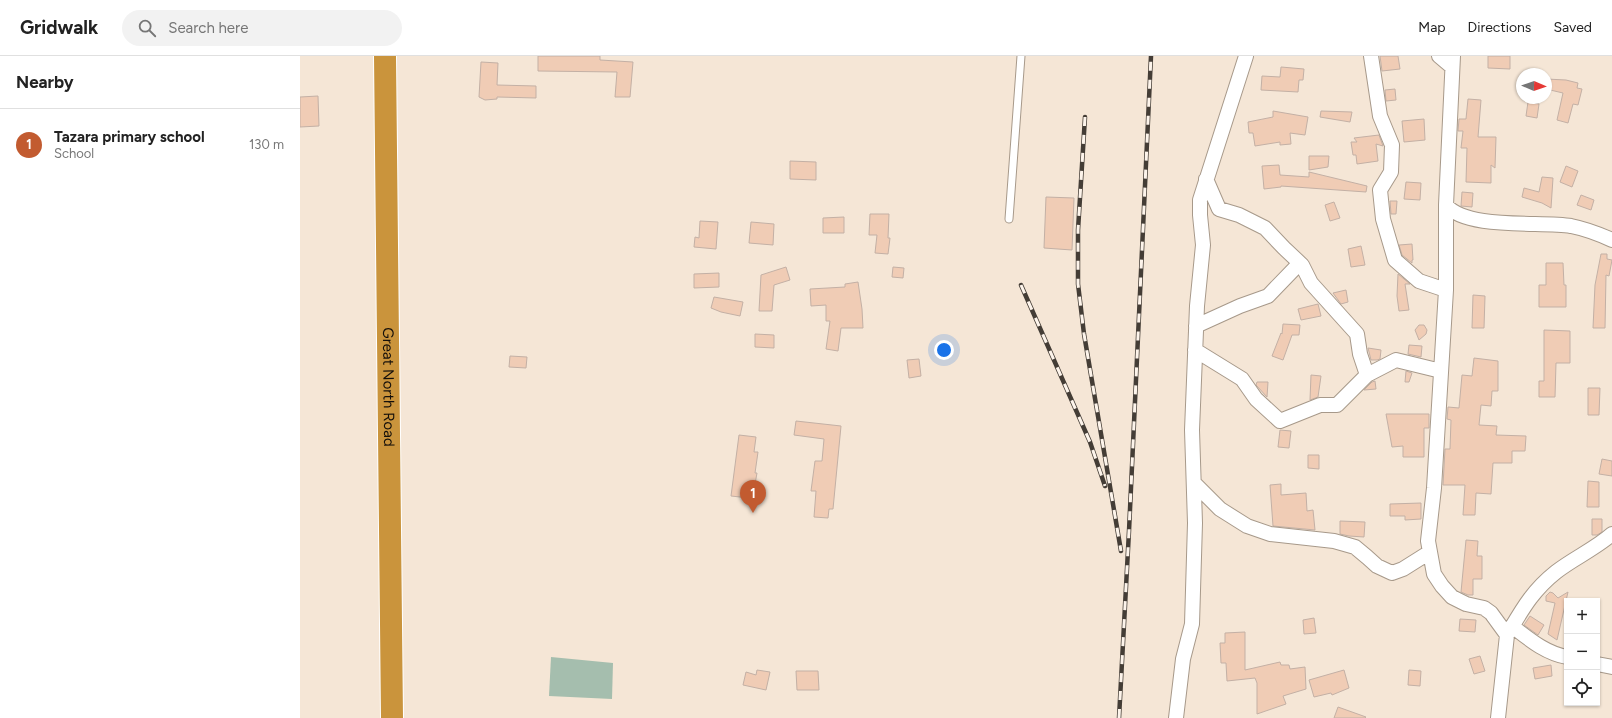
<!DOCTYPE html>
<meta charset="utf-8">
<style>
:root{--surface:#fff;--page:#f2f2f2;--text:#222;--muted:#767676;--line:#e0e0e0;--accent:#c25b30}
body{margin:0;font-family:Figtree,sans-serif;background:var(--page);color:var(--text)}
.controls{position:absolute;right:12px;bottom:12px;display:grid;overflow:hidden;border-radius:0px;box-shadow:0 1px 3px #0004}
.controls button{width:36px;height:36px;display:grid;place-items:center;padding:0;border:0;border-bottom:1px solid var(--line);background:var(--surface);color:var(--text);font:20px sans-serif}
.compass{position:absolute;left:1216px;top:12px;width:36px;height:36px;border-radius:50%;background:var(--surface);box-shadow:0 1px 3px #0004;rotate:92deg}
.you{position:absolute;left:644px;top:294px;width:14px;height:14px;margin:-10px;border:3px solid #fff;border-radius:50%;background:#1a73e8;box-shadow:0 0 0 6px #1a73e833}
.badge{display:grid;place-items:center;width:26px;height:26px;border-radius:50%;background:var(--accent);color:#fff;font-size:13px;font-weight:700}
.pin{position:absolute;translate:-50% -33px;filter:drop-shadow(0 1px 2px #0008)}
.pin::after{content:'';position:absolute;top:21px;width:14px;height:12px;background:inherit;clip-path:polygon(0 0,100% 0,50% 100%)}
.list{margin:0;padding:0;list-style:none}
h2{display:flex;justify-content:space-between;align-items:center;height:52px;margin:0;padding:0 16px;font-size:17px}
h2 small{font-size:13px;font-weight:400;color:var(--muted)}
.list li{display:grid;grid-template-columns:26px 1fr auto;gap:12px;align-items:center;box-sizing:border-box;height:72px;padding:0 16px;border-top:1px solid var(--line)}
.list b{display:block;font-size:15px;white-space:nowrap}
.list p{margin:0;font-size:13px;white-space:nowrap;color:var(--muted)}
.list em{font-size:13px;font-style:normal;color:var(--muted)}
.icon{flex:none;width:22px;height:22px;fill:none;stroke:currentColor;stroke-width:2;stroke-linecap:round;stroke-linejoin:round}
.map{position:relative;flex:none;width:1312px;height:662px;overflow:hidden}
header{display:flex;align-items:center;gap:24px;box-sizing:border-box;height:56px;padding:0 20px;background:var(--surface);border-bottom:1px solid var(--line)}
header strong{font-size:19px}
nav{display:flex;gap:22px;margin-inline-start:auto;font-size:14px}
.search{width:280px;height:36px;background:var(--page);display:flex;align-items:center;gap:10px;box-sizing:border-box;padding:0 14px;border-radius:22px;color:var(--muted);font-size:15px}
main{display:flex}
aside{flex:1;background:var(--surface)}
.map>svg:first-child{display:block}
.green{fill:#a5beae}
.building{fill:#f0ccb5;stroke:#c3b0a5}
.lines{fill:none;stroke-linecap:round;stroke-linejoin:round}
.service-casing{stroke:#a7998a;stroke-width:9}
.minor-casing{stroke:#a7998a;stroke-width:16}
.trunk-casing{stroke:#fff;stroke-width:24}
.service{stroke:#fff;stroke-width:7}
.minor{stroke:#fff;stroke-width:14}
.trunk{stroke:#ca943c;stroke-width:22}
.rail-casing{stroke:#443d36;stroke-width:4.5}
.rail{stroke:#fdf4eb;stroke-width:3;stroke-dasharray:9;stroke-linecap:butt}
.labels{text-anchor:middle;stroke-width:4;stroke-linejoin:round;paint-order:stroke}
.street-label{font-size:15px;fill:#140f0a;stroke:#fdf4eb}
</style>
<header>
<strong>Gridwalk</strong>
<div class="search"><svg class="icon" aria-label="search" viewBox="0 0 24 24"><circle cx="10" cy="10" r="6"/><path d="M15 15l6 6"/></svg>Search here</div>
<nav><a>Map</a><a>Directions</a><a>Saved</a></nav>
</header>
<main>
<aside>
<h2>Nearby<small></small></h2>
<ul class="list">
<li><span class="badge">1</span><div><b>Tazara primary school</b><p>School</p></div><em>130 m</em></li>
</ul>
</aside>
<div class="map">
<svg width="1312" height="662" viewBox="0 0 1312 662">
<rect width="100%" height="100%" fill="#f5e6d6"/>
<path class="green" d="M251,601l62,6 -1,36 -63,-3z"/>
<path class="building" d="M238,0h62v4l33,2 -3,35h-15l2,-25 -79,-1z
M1080,0h18l2,13 -18,2z
M1188,0h22v13l-22,-1z
M181,6l17,1 -1,22 39,1v12l-39,-1v2l-12,1 -6,-3z
M981,11l23,2 -1,11h-4l-1,12 -37,-2 1,-14 18,1z
M1246,23l20,1 12,3 -1,5 5,1 -4,16 -5,-1 -5,19 -11,-3 6,-27 -17,-4z
M1095,33l1,11 -10,1 -1,-11z
M18,40l1,30 -19,1v-30z
M1168,43l13,1 -3,37h18l-1,31 -4,-3v18l-25,-1 1,-34h-6l2,-17h-5l1,-12h7z
M1228,46l11,2 -2,14 -11,-2z
M973,55l35,6 -3,18 -15,-2 1,11 -11,1v-3l-25,4 -2,-13h-4l-1,-11 25,-5z
M1021,55l31,1 -2,10 -30,-5z
M1124,63l1,21 -21,2 -2,-21z
M1079,79l4,11 -7,-2 2,17 -21,3 -1,-9h-3l-2,-13h6l-3,-4z
M1009,100h20l-1,11 -19,3z
M490,105l26,1v18l-26,-1z
M979,109l1,10 29,2v-5l58,14 -1,6 -85,-6v1l-17,2 -2,-23z
M1266,110l12,5 -6,16 -12,-5z
M1242,121l11,1 -2,30 -9,-5 -20,-6 2,-9 15,4z
M1106,126l15,1 -1,17 -16,-1z
M1162,136l11,1 -1,14 -11,-1z
M1281,139l13,5 -3,10 -14,-5z
M746,141l28,1 -2,52 -28,-2z
M1090,145h7l-1,13h-5z
M1034,146l6,16 -10,3 -5,-16z
M570,158h19l-1,24h2l-2,16 -13,-1 2,-18h-8z
M544,161v16h-21v-15z
M400,165l18,1 -2,27 -22,-2 1,-10 4,1z
M451,166l23,2 -1,21 -24,-2z
M1112,188l1,16h-1v3l-10,-8 -3,-10z
M1061,190l4,19 -14,2 -3,-18z
M1301,198h6v5l5,1 -3,16 -3,-1 -1,53h-12l2,-43z
M1246,207h17l1,22h2v22h-27v-22h7z
M486,211l4,13 -16,5 -2,26h-13l2,-36z
M593,211l11,1 -1,10 -11,-1z
M419,217v14l-25,1v-14z
M1098,218l12,10h-5l4,26 -10,1 -2,-15z
M558,226l4,27 1,19h-22l-3,23 -12,-2 4,-28h-4v-16l-15,1 -1,-17 35,-2v-3z
M1046,234l2,12 -7,2 -8,-11z
M1173,239l12,1 -1,32h-12z
M414,241l29,5 -3,14 -19,-4 -10,-4z
M1018,248l3,12 -20,4 -3,-11z
M983,268l17,1 -1,10h-7l-9,25 -11,-4 9,-23 1,1z
M1119,269h5l3,5 -1,4 -7,6 -4,-10z
M1244,274l26,1v32h-14l-1,34h-16v-16h5z
M455,278l19,1v13l-19,-1z
M1109,289l13,1 -1,11 -13,-3z
M1068,292l13,2 -1,9 -3,1h-6z
M210,300l17,1 -1,11 -17,-1z
M1174,302l24,3v30h-6l-1,15 -10,-1 -2,20 18,1 -1,9 30,1 -1,15h-13v12h-19l-2,31 -15,-1 -1,22h-12l2,-30h-22l2,-36h5l1,-29 -4,-1 1,-12 11,1 3,-33 10,1z
M619,303l2,17 -12,2 -2,-18z
M1106,315l6,2 -3,9h-4z
M1011,319l10,1 -3,21 -8,3z
M1075,325l1,8 -12,1 8,-8z
M957,326h11l-1,15 -11,-12z
M1288,332h12l-1,27h-11z
M1086,358h43v14h-5v29h-21v-11l-11,1z
M496,365l45,5 -8,83h-4l-1,9 -14,-1 2,-26h-5l4,-30h7l2,-22 -30,-4z
M980,374l11,1 -2,17 -11,-1z
M439,379l17,2 -2,15h4l-3,21h2l-2,11 -5,-1 -1,15 -18,-2z
M1008,399h11v14l-11,-1z
M1302,403l10,2v15l-13,-2z
M1288,425l11,1v25h-12z
M981,428v11l25,-2 1,18 6,-1 2,20 -42,-4 -3,-41z
M1121,447v16l-16,1v-4h-15v-12z
M1292,463h10v13l-5,3h-5z
M1040,465l25,1 -1,15 -15,-1 -9,-2z
M1166,484l12,1 -1,15h5v23h-9v16h-5l-7,-3z
M1250,536l3,1 5,5 10,-6 -11,48 -9,-6 7,-31 -9,-2v-5z
M1230,560l14,9 -6,10 -14,-10z
M1014,562l2,15 -12,1 -1,-14z
M1160,563l16,1 -1,12 -16,-1z
M945,576v38l35,-8 1,3h8l1,4 15,-2 1,22 -23,7 3,8 -29,10v-31l-2,-5 -28,3 -1,-18h-5l-1,-20h5v-10z
M1180,600l5,15 -11,3 -5,-15z
M1251,609l1,11 -17,3 -2,-11z
M457,614l13,2 -4,18 -23,-5 3,-13 10,3z
M1044,614l5,18 -17,7 -1,-2 -17,4 -5,-17z
M1109,614l12,1 -1,15 -12,-1z
M496,615h22l1,19h-22z
M1038,651l28,10 -1,1h-31z"/>
<g class="lines">
<defs>
<path id="service" d="M709,163l12,-163"/>
<path id="minor" d="M1071,0l9,60 12,29 -1,27 -11,18 3,29 12,41 24,21 27,9
M1139,0l13,11
M1153,0l-7,149v85l-12,198 -6,53 6,33 8,12 10,11 14,7 18,4 7,5 16,22 -9,83
M906,123l13,30 20,6 26,13 19,20 18,17
M1146,149c20,25 96,16 125,21 15,3 28,8 41,14
M896,270l44,-20 28,-10 27,-28 7,-3 9,18 46,51 3,20 7,21
M895,294l47,29 14,20 24,22 40,-16h17l30,-30 29,-15 45,11
M894,427l26,26 27,17 23,8 64,7 21,6 12,10 10,9 15,7 11,-4 27,-17
M1212,570c17,13 33,27 55,31
M1207,579c15,-25 25,-44 49,-63 18,-14 39,-23 56,-38
M1297,608l15,3
M876,662l7,-59 9,-35 3,-101 -3,-93 5,-124 6,-61 -3,-30v-15l46,-144"/>
<g id="trunk">
<path id="s1" d="M85,0l7,662"/>
</g>
</defs>
<use href="#service" class="service-casing"/>
<use href="#minor" class="minor-casing"/>
<use href="#trunk" class="trunk-casing"/>
<use href="#service" class="service"/>
<use href="#minor" class="minor"/>
<use href="#trunk" class="trunk"/>
<defs>
<path id="rail" d="M785,61l-7,113v54l6,50 37,217
M721,229l69,157 15,44
M819,662l10,-187 22,-475"/>
</defs>
<use href="#rail" class="rail-casing"/>
<use href="#rail" class="rail"/>
</g>
<g class="labels">
<g class="street-label">
<text dy="5" stroke="none"><textPath href="#s1" startOffset="331">Great North Road</textPath></text>
</g>
</g>
</svg>
<div class="controls">
<button>+</button>
<button>−</button>
<button><svg class="icon" aria-label="locate" viewBox="0 0 24 24"><circle cx="12" cy="12" r="6"/><path d="M12 2v4M12 18v4M2 12h4M18 12h4"/></svg></button>
</div>
<svg class="compass" viewBox="-18 -18 36 36"><path d="M0-13l5 13h-10z" fill="#e53935"/><path d="M0 13l5-13h-10z" fill="#767676"/></svg>
<div class="you"></div>
<div class="pin badge" style="left:453px;top:457px">1</div>
</div>
</main>
